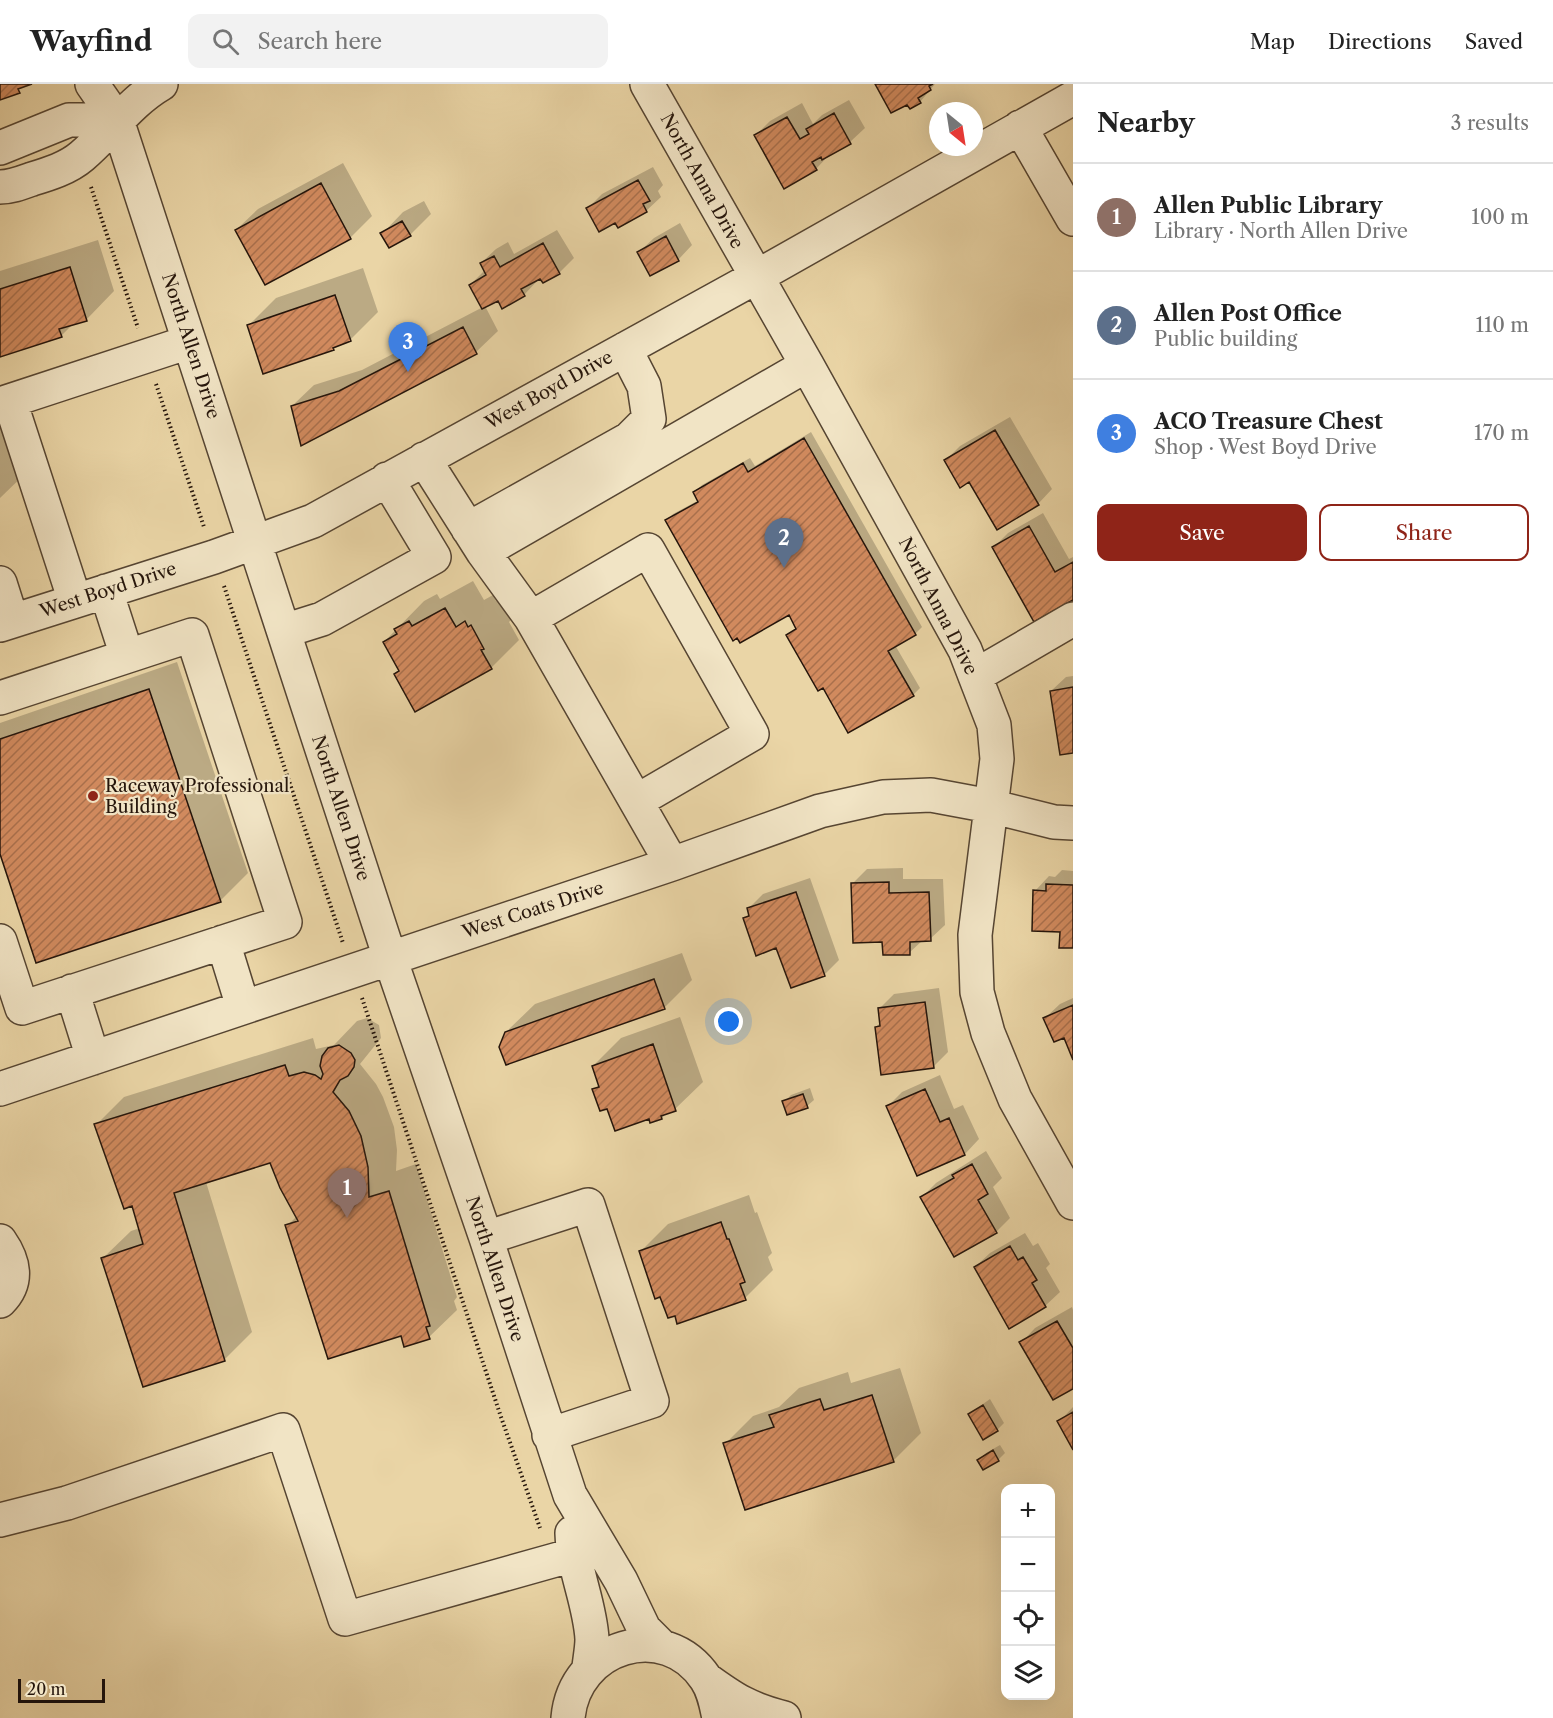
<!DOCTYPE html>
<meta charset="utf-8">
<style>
:root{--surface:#fff;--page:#f2f2f2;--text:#222;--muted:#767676;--line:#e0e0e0;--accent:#8f2418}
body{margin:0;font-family:"Libre Caslon Text",serif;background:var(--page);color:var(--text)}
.controls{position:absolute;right:18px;bottom:18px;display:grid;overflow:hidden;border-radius:12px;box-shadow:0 6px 24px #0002}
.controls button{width:54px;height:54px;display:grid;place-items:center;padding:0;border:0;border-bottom:2px solid var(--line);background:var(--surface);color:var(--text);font:30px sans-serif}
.compass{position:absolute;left:929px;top:18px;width:54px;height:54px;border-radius:50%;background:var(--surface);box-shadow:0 6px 24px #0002;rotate:150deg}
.scale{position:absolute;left:18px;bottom:15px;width:87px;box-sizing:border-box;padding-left:6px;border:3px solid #25150b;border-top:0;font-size:16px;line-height:21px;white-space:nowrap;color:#25150b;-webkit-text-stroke:4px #f1e4c5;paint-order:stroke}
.you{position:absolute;left:729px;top:938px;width:21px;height:21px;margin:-15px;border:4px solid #fff;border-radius:50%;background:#1a73e8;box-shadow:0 0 0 9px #1a73e833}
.badge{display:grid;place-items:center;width:39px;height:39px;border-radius:50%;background:var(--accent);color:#fff;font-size:20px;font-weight:700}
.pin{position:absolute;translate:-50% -50px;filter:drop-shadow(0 2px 3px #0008)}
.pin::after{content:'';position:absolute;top:32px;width:21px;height:18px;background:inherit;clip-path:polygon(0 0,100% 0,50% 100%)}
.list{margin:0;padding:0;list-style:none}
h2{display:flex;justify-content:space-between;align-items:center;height:78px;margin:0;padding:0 24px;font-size:26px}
h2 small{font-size:20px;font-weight:400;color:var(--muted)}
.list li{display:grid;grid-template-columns:39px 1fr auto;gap:18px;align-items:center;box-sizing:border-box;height:108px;padding:0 24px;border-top:2px solid var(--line)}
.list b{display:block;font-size:22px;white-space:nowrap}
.list p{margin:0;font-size:20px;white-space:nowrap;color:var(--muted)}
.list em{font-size:20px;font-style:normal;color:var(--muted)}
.actions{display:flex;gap:12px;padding:18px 24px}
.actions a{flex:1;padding:14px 0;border:2px solid var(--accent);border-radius:12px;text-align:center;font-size:21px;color:var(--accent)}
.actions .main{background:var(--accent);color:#fff}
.icon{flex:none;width:33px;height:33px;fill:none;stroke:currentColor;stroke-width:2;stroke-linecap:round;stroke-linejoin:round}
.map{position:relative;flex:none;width:1073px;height:1634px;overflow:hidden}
header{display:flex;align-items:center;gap:36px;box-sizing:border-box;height:84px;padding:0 30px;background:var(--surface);border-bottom:2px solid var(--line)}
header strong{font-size:28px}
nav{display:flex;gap:33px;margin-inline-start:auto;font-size:21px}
.search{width:420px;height:54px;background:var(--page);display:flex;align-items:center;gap:15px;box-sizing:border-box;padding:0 21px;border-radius:12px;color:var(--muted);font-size:22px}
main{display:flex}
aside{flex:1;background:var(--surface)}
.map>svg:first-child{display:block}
.shadow{fill:#0003}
.building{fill:url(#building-hatch);stroke:#25150b;stroke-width:1.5}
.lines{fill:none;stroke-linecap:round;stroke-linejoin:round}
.minor-casing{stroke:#564532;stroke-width:36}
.path{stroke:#25150b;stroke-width:4;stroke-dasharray:1.5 3;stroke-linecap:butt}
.minor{stroke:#f1e4c5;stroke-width:33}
.poi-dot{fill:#8f2418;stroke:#f1e4c5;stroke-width:2}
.labels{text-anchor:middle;stroke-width:4.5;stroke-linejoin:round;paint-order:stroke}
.street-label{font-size:18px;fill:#25150b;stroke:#f1e4c5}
.poi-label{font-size:18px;fill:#25150b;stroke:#f1e4c5;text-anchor:start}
</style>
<header>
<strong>Wayfind</strong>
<div class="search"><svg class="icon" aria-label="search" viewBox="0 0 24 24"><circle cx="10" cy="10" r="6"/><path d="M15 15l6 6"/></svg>Search here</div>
<nav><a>Map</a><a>Directions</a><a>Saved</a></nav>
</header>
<main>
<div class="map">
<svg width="1073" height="1634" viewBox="0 0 1073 1634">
<defs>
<pattern id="building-hatch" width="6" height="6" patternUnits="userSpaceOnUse" patternTransform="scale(1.5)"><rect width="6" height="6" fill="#d18a5e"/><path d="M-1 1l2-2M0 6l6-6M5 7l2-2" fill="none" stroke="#a9704c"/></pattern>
</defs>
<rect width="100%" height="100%" fill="#ead5a6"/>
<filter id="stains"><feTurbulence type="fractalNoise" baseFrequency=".00333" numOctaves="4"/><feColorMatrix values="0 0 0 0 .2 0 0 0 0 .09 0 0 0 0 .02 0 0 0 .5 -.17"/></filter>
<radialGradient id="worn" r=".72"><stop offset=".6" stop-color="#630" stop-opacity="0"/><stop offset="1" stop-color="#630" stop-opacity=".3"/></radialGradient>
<path class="shadow" d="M877,0h58l-15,18 -12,1z
M849,16l16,28 -15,14 -20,12 -14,15 -60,-34 14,-14 32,-18 11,21 9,-9z
M343,79l29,53 -22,22 -85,45 -29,-53 22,-21z
M653,83l10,18 -5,6 3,6 -15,14 -31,10 -27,-13 14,-14z
M424,117l7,13 -21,21 -28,-1 21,-22z
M680,139l12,22 -14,15 -39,-8 15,-14z
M557,146l17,28 -15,15 -16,8 -2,-4 -4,2 1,1 -14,15 -26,4 -13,7 13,25 -22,21 -174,92 -10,-38 22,-21 48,-15 121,-63 -13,-22 15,-15 -4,-7 15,-14 12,-7 6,12z
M98,156l16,51 -27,28 -14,5 -12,12 -61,19v-84z
M363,184l15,44 -28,28 -13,5 -4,4 -85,-23 28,-28z
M0,308l29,78 -29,28z
M1010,333l42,72 -14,15 -68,-24 -24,-20 14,-14z
M811,348l111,195 -7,7 -20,11 25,43 -7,7 -90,-10 -35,-50 9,-8 -8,-14 -123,-92 7,-7 26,-14 -4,-8 7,-7 48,-27 5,8z
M1043,429l26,46 4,-2v41l-79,-51 14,-14z
M473,497l11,19 9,-5 3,6 3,-2 12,21 -2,2 10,18 -28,28 -96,6 5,-4 -16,-28 40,-41 13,-7 3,5z
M177,578l71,211 -28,28 -220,-52v-126z
M1073,592v75l-22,-60 15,-14z
M903,784v11h40l2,46 -15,14 -7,1 -14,13 -25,-13 -31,-57 14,-14z
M1062,786l11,1v76l-38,-56 14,-15 6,1z
M810,794l29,82 -15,15 -79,-57 5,-5 -2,-4 15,-15z
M682,869l10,27 -28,28 -158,24 29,-28z
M939,904l9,64 -14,14 -58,-39 5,-5 -2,-13 15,-15z
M1073,914v58l-9,-20 -19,-18 15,-14z
M680,933l23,65 -28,27 -8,3 -5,6 -54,-11 -14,-17 6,-6 -7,-18 28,-28z
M367,934l12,7 2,13 -21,26 16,20 7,13 11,30 3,23 -1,21 20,-7 41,133 -3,4 3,9 -28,27 -142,-111 10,-10 -26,-55 -65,21 46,150 -28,28 -121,-102 28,-27 9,-3 -7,-23 -37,-80 28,-28 189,-59 3,11 18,-4 23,-24z
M940,991l14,34 9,-4 16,34 -14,15 -47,20 -30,-68 14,-14z
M810,1004l4,12 -7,6 -23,-4 7,-7z
M986,1067l16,27 -9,9 17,31 -14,14 -74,-35 14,-14z
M749,1111l6,18 2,-1 15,41 -4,4 5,13 -28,28 -70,16 -35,-62 28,-28z
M1025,1149l8,13 5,-3 12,21 -4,4 14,24 -15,14 -35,21 -35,-60 15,-14z
M1072,1223l1,3v77l-52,-44 14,-15z
M900,1284l21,65 -28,28 -168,-17 28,-28 26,-9 20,-19 49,-16 3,11z
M990,1315l14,24 -7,7 -28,-16z
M1073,1323v40l-14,-25z
M1000,1361l5,8 -7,7h-19l7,-7z"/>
<path class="building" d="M0,0h32l-14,5 2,4 -20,7z
M875,0h58l-4,2 2,4 -13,8 3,5 -11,6 -3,-4 -16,8z
M834,29l17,31 -29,16 -1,-3 -9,5 5,8 -33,19 -30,-54 33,-18 13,22 9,-5 -3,-5z
M638,96l12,21 -7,3 4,8 -29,16 -3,-5 -16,9 -13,-24z
M321,99l30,56 -86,46 -30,-55z
M402,137l9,15 -22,12 -9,-15z
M666,152l13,25 -29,15 -13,-24z
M543,159l17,31 -17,9 -3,-4 -19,10 4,7 -23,13 -4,-8 -16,8 -13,-24 17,-10 -6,-12 14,-7 6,11z
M70,183l17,54 -28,8 3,8 -62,20v-68z
M335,211l16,46 -18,7 1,2 -71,24 -16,-49z
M463,243l14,27 -176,92 -10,-40 48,-15z
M995,346l44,75 -42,25 -28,-48 -9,6 -16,-28z
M804,354l112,197 -28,16 26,45 -66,37 -25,-45 -5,3 -32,-56 10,-6 -7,-14 -49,28 -3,-5 -4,3 -68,-121 33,-18 -5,-10 50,-29 5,9z
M1029,442l26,46 18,-10v38l-39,22 -42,-75z
M445,524l11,19 9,-6 3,6 3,-2 13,24 -3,1 11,19 -77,43 -21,-38 5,-3 -16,-29 14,-8 -3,-5 15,-8 3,5z
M1073,603v66l-13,2 -10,-64z
M149,605l72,213 -185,61 -36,-109v-115z
M889,798v11l40,-1 2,49 -21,1v13h-27l-1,-13 -29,1 -2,-60z
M1046,800l27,1v63h-14l1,-16 -28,-1 1,-41 13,1z
M796,808l29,84 -34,12 -15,-40 -20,8 -13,-38 6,-2 -2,-8z
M654,895l11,30 -159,56 -7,-18 6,-15z
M925,918l9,66 -53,7 -6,-48 5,-1 -2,-18z
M1073,921v55l-9,-22 -10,4 -11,-24z
M653,960l23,67 -15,5 1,3 -12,4 -1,-4 -34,12 -8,-22 -7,2 -8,-22 7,-2 -7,-21z
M339,961l12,8 4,7 -1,7 -6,9 -8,4 -7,12 16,19 12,25 7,31 1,30 20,-6 41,135 -4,1 4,12 -26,8 -3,-11 -73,23 -43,-134 13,-4 -18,-33 -10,-25 -96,30 51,168 -82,26 -42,-129 42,-14 -11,-38 -8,3 -30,-85 191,-59 4,11 15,-4 11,3 6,4 2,-5 -3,-8 2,-10 6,-8z
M925,1005l15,33 9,-4 16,37 -48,21 -31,-70z
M803,1010l5,14 -21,7 -5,-14z
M972,1080l16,30 -10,6 19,33 -43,24 -34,-60 34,-19 -2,-3z
M721,1138l6,17h2l16,43 -5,2 6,16 -69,24 -2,-8 -7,2 -8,-21 -5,2 -16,-48z
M1010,1162l8,14 5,-3 14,23 -5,3 14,24 -37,22 -35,-62z
M1057,1237l16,27v41l-20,11 -34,-58z
M872,1311l22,67 -149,48 -22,-67 51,-16 -5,-12 51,-16 4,11z
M983,1321l15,26 -15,9 -15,-26z
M1073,1328v38l-16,-29z
M993,1366l6,11 -16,9 -6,-10z"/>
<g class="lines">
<defs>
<path id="minor" d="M92,0l25,36 273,838 96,280 84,257 51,86 23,48 18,18
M647,0l160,281 158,285 29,75 3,34 -22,176 2,57 11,41 27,66 58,104
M1020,43l53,92
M0,64l69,-28h48
M0,103c11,0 21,-4 32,-8 17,-5 36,-11 50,-23 27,-23 48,-54 79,-72
M10,317l65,200
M0,320l189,-62
M424,375l59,93 48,66
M468,445l161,-90 20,-20 -5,-33 -19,-37
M483,468l324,-187
M0,499l12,38
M106,507l21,65
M0,541l214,-68 99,-36 443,-244 317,-179
M284,547l38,-12 112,-62 -47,-78
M975,592l98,-57
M0,614l192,-63 93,287 -263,86 -22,-67
M637,717l115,-67 -104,-184 -117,68 141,246
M223,858l20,65
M72,907l21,67
M0,1005l672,-225 148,-53 63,-14 48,-2 59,11 64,16 19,1
M486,1154l102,-33 64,196 -103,34
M0,1157c14,20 19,41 0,60
M0,1436l67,-17 216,-73 62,189 228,-64
M572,1449c1,36 18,70 20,106 0,9 -2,19 -3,28
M706,1595c29,21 43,30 78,39
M568,1634c6,-72 97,-101 138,-39 8,12 10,25 13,39"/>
</defs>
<use href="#minor" class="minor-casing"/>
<path class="path" d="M91,103l47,141
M156,300l48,143
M224,502l119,357
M362,914l138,416 40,114"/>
<use href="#minor" class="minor"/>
</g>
<circle class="poi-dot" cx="93" cy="712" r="6"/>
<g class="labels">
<g class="street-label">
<text transform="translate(702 97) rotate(61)" y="6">North Anna Drive</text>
<text transform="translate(191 262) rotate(72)" y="6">North Allen Drive</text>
<text transform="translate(549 306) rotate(-29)" y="6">West Boyd Drive</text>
<text transform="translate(108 506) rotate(-18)" y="6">West Boyd Drive</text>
<text transform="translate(938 522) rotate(63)" y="6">North Anna Drive</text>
<text transform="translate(341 724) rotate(72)" y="6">North Allen Drive</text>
<text transform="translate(533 826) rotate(-18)" y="6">West Coats Drive</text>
<text transform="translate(495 1185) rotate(72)" y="6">North Allen Drive</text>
</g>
<g class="poi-label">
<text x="105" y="708">Raceway Professional<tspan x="105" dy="21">Building</tspan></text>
</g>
</g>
<rect width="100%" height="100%" filter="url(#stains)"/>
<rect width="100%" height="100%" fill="url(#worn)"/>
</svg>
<div class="controls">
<button>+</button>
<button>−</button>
<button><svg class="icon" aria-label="locate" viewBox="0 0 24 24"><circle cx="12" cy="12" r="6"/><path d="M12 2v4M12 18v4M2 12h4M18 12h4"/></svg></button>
<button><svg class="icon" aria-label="layers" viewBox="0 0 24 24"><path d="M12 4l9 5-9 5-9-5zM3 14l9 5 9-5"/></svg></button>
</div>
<svg class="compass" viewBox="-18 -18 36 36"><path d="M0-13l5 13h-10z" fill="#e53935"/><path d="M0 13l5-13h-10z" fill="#767676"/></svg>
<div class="scale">20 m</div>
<div class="you"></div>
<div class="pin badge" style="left:347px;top:1134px;background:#8d6e63">1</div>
<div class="pin badge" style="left:784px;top:484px;background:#5c6f8a">2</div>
<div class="pin badge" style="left:408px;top:288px;background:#3f7fe0">3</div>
</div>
<aside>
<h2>Nearby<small>3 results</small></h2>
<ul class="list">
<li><span class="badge" style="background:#8d6e63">1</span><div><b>Allen Public Library</b><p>Library · North Allen Drive</p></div><em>100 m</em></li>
<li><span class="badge" style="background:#5c6f8a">2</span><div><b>Allen Post Office</b><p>Public building</p></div><em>110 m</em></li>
<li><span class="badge" style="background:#3f7fe0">3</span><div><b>ACO Treasure Chest</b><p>Shop · West Boyd Drive</p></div><em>170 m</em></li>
</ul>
<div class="actions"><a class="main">Save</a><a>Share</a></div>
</aside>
</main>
